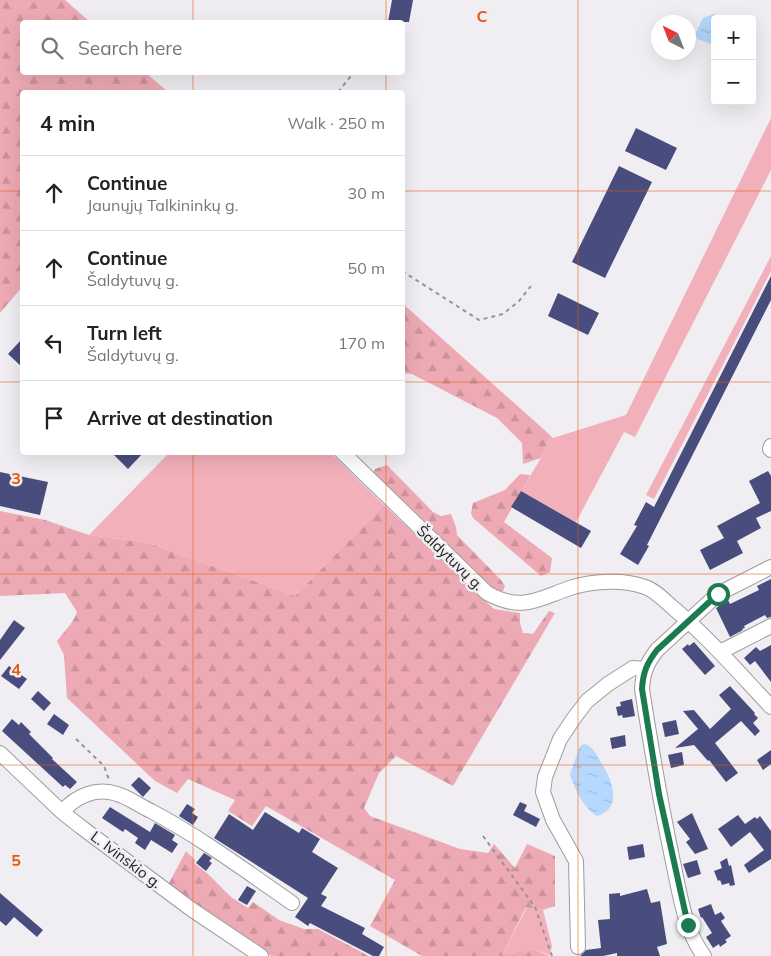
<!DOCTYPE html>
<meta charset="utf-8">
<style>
:root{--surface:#fff;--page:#f6f6f6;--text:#222;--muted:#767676;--line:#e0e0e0}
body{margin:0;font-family:Mulish,sans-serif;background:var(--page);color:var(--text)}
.controls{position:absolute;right:15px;top:15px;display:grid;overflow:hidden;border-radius:5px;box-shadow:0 5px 20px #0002}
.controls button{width:45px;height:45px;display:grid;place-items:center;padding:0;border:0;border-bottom:1px solid var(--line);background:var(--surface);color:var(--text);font:25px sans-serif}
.compass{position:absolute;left:651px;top:15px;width:45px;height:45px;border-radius:50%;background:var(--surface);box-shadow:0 5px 20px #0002;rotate:318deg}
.stop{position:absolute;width:15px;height:15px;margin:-11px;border:4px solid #1c7a51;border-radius:50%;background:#fff}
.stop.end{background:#1c7a51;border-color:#fff;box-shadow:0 1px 5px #0008}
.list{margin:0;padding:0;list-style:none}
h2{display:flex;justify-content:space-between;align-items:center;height:65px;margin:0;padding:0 20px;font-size:21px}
h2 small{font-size:16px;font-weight:400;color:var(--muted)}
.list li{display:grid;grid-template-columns:32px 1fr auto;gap:15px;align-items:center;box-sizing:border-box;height:75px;padding:0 20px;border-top:1px solid var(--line)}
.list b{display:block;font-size:19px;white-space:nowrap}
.list p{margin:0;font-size:16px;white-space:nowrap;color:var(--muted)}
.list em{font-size:16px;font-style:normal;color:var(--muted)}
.icon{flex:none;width:28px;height:28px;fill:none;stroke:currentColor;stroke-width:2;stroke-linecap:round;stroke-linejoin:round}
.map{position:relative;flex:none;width:771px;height:956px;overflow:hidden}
.search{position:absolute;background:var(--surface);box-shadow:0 5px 20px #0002;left:20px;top:20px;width:385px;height:55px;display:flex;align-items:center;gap:12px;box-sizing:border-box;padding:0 18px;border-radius:5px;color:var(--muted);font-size:19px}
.panel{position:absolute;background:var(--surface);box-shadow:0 5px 20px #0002;left:20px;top:90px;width:385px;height:365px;border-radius:5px}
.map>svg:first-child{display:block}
.grass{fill:#f2b0ba}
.forest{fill:url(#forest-firs)}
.water{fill:url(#water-ripples)}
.building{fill:#494d7e}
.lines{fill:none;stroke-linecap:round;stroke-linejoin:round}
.minor-casing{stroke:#9e9ca0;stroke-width:16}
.path{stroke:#959497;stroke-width:2;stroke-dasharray:4 4;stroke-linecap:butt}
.minor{stroke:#fff;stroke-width:14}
.route{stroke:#1c7a51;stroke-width:6}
.grid{fill:none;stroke:#e8590c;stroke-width:1;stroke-opacity:0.55}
.labels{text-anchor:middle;stroke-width:5;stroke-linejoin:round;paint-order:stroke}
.street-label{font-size:15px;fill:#222223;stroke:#f0eef2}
.grid-label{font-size:16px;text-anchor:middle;font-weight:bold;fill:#e8590c;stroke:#f0eef2;stroke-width:5;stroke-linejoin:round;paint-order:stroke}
</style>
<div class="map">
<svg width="771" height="956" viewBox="0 0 771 956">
<defs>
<pattern id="forest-firs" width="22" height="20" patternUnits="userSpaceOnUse" patternTransform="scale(1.25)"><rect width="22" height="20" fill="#edaab4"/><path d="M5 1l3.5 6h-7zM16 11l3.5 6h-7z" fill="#cb929a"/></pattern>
<pattern id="water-ripples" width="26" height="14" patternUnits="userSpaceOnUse" patternTransform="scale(1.25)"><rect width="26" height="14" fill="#b5d9fe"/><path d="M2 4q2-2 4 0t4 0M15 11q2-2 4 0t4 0" fill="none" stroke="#9bbad9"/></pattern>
</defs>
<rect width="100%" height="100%" fill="#f0eef2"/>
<path class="grass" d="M771,118v52l-136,267 -11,-5 -48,90 -55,-31 20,-33 9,-23 3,3 73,-23z
M771,256v15l-117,228 -8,-4z
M169,453h162l53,52 -89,91 -146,-53 -60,-8z
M527,907l16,3 9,36 -2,9 -18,-6 -30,6z"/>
<path class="forest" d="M0,0h65l25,22h-68v50l124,1 22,19h-146v195l-22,26z
M402,303l148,132 -9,23 -18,6 -1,-21 -25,-25 -85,-44 -9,-1z
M387,465l46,47 8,4 10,-2 5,13 1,8 44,45 4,6 -2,5h-9l-122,-116 3,-6z
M520,474l10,1 -26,47 48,36 -2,14 -9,4 -68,-58 -2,-5 2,-10 32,-13z
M384,505l110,104 26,4v10l3,10 10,1 16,-23 6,2 -102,173 -57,-30 -17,17 -15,35 6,8 90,33 28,4 6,-9 21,24 12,-24 28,12v50l-12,4 -17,-3 -24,48 30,-6 18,7h-128l-52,-30 25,-46 -129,-74 -14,20 -24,-15 7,-11 -47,-21 -11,14 -22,-12 -88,-83 -3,-43 -7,-14c7,-10 16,-17 20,-29l-12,-19 -65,3v-85l45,9 44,15 60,8 146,53z
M186,851l10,10 -2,2 14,11 23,23 17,11 5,-6 26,18 25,9h14l51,27h-98l-103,-71z"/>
<path class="water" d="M714,14l13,5h-12v26l-18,-6 -2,-5 8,-16z
M586,744c6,3 10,9 13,15 11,16 26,48 -1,57 -12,-3 -25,-30 -28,-42l9,-25 2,-4z"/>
<path class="building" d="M392,0h21l-4,22h-21z
M636,128l41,20 -11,22 -41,-19z
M619,166l33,16 -47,96 -33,-16z
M771,276v24l-124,245 2,1 -11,19 -18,-11 17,-28 -3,-1 12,-23 8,5z
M558,293l41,20 -11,22 -40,-19z
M22,339v28l-14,-13z
M111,452h33l-16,17z
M768,471l3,5v35l-15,7 5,10 -24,13 6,12 -33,17 -10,-20 24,-12 -7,-12 43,-23 -11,-22z
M0,472l48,10 -8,33 -40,-9z
M521,491l70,40 -10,17 -70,-41z
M771,579v38l-4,1 -2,-3 -21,11 1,2 -3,1 1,1 -13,7 -14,-29 12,-8 2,4 29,-14 -2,-4z
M14,620l11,8 -25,32v-20z
M694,642l21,24 -10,9 -23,-26 6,-5 1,2z
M771,645v37l-16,-21 -5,4 -6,-7 12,-11 4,4z
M9,666l18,13 -8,10 -18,-13z
M730,686l25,27 -1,1 4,4 -5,5 7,8 -5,5 -14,-15 -26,22 23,30 -12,9 -17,-22 -1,1 -14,-16 -19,3 23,-19 -15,-18 11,-1 16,19 21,-20 -12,-14z
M38,691l13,12 -7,8 -13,-12z
M632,699l3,17 -12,2 -1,-3 -4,1 -2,-9 5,-1 -1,-4z
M54,714l15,11 -6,10 -16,-11z
M12,719l7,6 2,-3 10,10 -2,2 24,24 -1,1 25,23 -7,7 -5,-4 -2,2 -61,-56z
M676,720l3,14 -14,3 -3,-14z
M625,735l1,11 -14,3 -2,-11z
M771,750v14l-8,6 -6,-10z
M682,752l2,13 -13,3 -3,-13z
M139,777l12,11 -8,9 -12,-12z
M520,802l7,3 -3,6 16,8 -4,8 -23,-12z
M187,804l8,5 -3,4 6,4 -5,8 -14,-9z
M110,807l40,25 5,-9 20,12 -3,5 6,4 -6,9 -21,-13 -6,10 -10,-7 3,-5 -13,-9 -2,3 -21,-14z
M265,812l34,21 3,-5 18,11 -8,13 26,16 -17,26 6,3 -6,9 44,22 -3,6 22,13 -5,9h-6l-63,-33 -2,3 -13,-9 13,-19 -94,-60 15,-24 24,16z
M692,813l16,36 -13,5 -9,-12 4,-3 -13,-17z
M738,815l7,9 10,-7 2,2 3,-3 11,15v28l-22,14 -5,-8 20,-15 -14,-18 -19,15 -13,-18z
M643,844l2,13 -16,3 -2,-13z
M204,853l8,5 -3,3 3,2 -6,8 -10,-8z
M727,858l2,8 2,-1 4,20 -5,1 -1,-3 -7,2 -2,-5 -2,1 -4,-10 8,-3 -2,-6z
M697,860l4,14 -13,4 -5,-14z
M247,886l9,5 -9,14 -9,-5z
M647,889l4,14 9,-2 7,43 -10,3 3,9h-43v-3l-14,3h-23l6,-6 15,-2 -3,-28 12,-1 -1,-25 11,-1v3z
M0,893l43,37 -6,7 -23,-20 -8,9 -6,-5z
M711,904l4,11 6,-3 4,6 -4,3 10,15 -6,4 2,2 -7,5 -1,-3 -6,4 -7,-11 6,-4 -10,-16 -1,1 -3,-9z"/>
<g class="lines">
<defs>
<path id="minor" d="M771,446l-1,3 1,1
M342,452l145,141c36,20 52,5 86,-6 21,-6 51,-8 72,0 10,3 19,13 27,20 36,30 67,66 99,100
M720,652l51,-26
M0,753l62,59 19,15 110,82 70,47
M62,812c14,-16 34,-25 55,-18 11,3 23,12 34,17 49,26 95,60 141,92
M578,947l-2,-86 -23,-41 -10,-28 2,-15 15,-38 14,-21 13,-17 21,-17 25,-16 12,1
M704,956c-20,-27 -24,-62 -31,-94 -12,-57 -22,-115 -31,-173 1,-17 5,-26 15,-39l61,-56 53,-27"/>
</defs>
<use href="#minor" class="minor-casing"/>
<path class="path" d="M338,92l16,-20
M402,271l77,49 24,-6 16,-13 12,-15
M76,739l28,27 5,14
M483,836l52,71 17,49"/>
<use href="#minor" class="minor"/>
</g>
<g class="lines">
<path class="route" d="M688,925l-29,-131 -17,-105c1,-17 5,-26 15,-39l61,-56"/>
</g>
<path class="grid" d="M193,0v22M386,0v22M578,0v956M193,72v20M386,72v20M0,191h22M402,191h369M0,382h22M402,382h369M193,452v504M386,452v504M0,574h771M0,765h771"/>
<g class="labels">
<g class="street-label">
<text transform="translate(450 558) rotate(44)" y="5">Šaldytuvų g.</text>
<text transform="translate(126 860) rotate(37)" y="5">L. Ivinskio g.</text>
</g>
</g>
<g class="grid-label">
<text x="482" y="22">C</text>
<text x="16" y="484">3</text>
<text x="16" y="675">4</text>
<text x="16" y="866">5</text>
</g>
</svg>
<div class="controls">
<button>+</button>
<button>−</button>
</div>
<svg class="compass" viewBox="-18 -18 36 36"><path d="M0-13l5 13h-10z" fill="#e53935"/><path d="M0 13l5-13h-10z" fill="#767676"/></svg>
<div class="stop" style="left:718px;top:594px"></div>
<div class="stop end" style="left:688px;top:925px"></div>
<div class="search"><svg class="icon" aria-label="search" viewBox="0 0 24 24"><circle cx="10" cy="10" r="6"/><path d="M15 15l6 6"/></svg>Search here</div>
<section class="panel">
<h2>4 min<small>Walk · 250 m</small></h2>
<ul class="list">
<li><svg class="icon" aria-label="ahead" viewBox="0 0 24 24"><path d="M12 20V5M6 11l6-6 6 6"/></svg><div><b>Continue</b><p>Jaunųjų Talkininkų g.</p></div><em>30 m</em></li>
<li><svg class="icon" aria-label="ahead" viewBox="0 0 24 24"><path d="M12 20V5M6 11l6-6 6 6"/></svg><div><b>Continue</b><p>Šaldytuvų g.</p></div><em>50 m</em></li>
<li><svg class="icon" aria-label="left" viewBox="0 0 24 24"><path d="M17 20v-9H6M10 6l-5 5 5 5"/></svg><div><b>Turn left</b><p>Šaldytuvų g.</p></div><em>170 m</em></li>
<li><svg class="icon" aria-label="arrive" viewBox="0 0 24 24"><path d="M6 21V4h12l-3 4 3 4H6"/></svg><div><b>Arrive at destination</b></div></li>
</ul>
</section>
</div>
